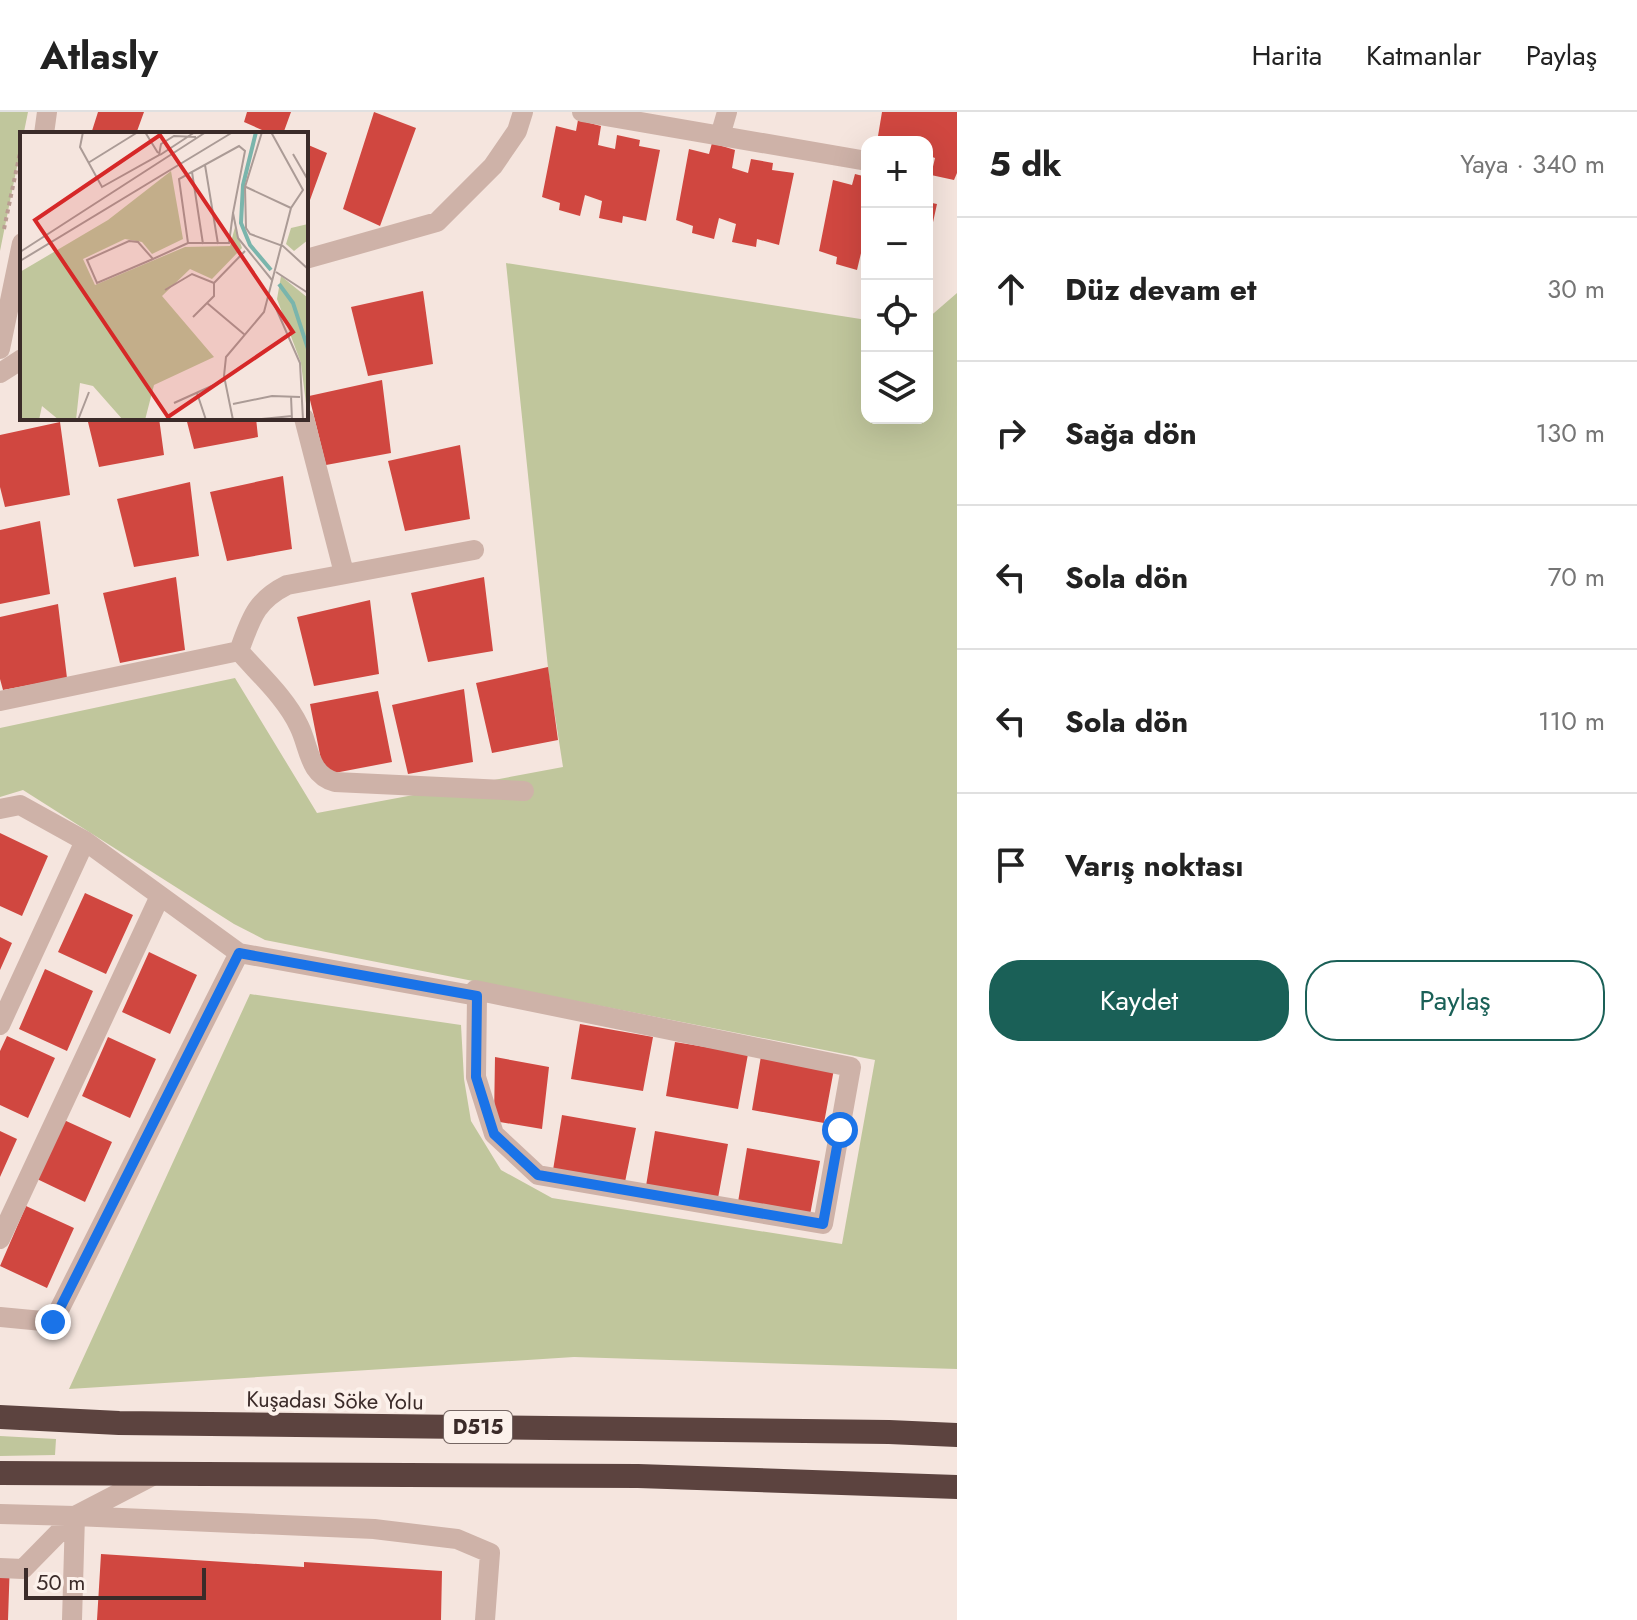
<!DOCTYPE html>
<html lang="tr">
<meta charset="utf-8">
<style>
:root{--surface:#fff;--page:#f6f6f6;--text:#222;--muted:#767676;--line:#e0e0e0;--accent:#1a6057}
body{margin:0;font-family:Jost,sans-serif;background:var(--page);color:var(--text)}
.controls{position:absolute;right:24px;top:24px;display:grid;overflow:hidden;border-radius:16px;box-shadow:0 8px 32px #0002}
.controls button{width:72px;height:72px;display:grid;place-items:center;padding:0;border:0;border-bottom:2px solid var(--line);background:var(--surface);color:var(--text);font:40px sans-serif}
.scale{position:absolute;left:24px;bottom:20px;width:182px;box-sizing:border-box;padding-left:8px;border:4px solid #3b2b29;border-top:0;font-size:22px;line-height:28px;white-space:nowrap;color:#3b2b29;-webkit-text-stroke:6px #fcf1eb;paint-order:stroke}
.stop{position:absolute;width:24px;height:24px;margin:-18px;border:6px solid #1a73e8;border-radius:50%;background:#fff}
.stop.end{background:#1a73e8;border-color:#fff;box-shadow:0 2px 8px #0008}
.list{margin:0;padding:0;list-style:none}
h2{display:flex;justify-content:space-between;align-items:center;height:104px;margin:0;padding:0 32px;font-size:34px}
h2 small{font-size:26px;font-weight:400;color:var(--muted)}
.list li{display:grid;grid-template-columns:52px 1fr auto;gap:24px;align-items:center;box-sizing:border-box;height:144px;padding:0 32px;border-top:2px solid var(--line)}
.list b{display:block;font-size:30px;white-space:nowrap}
.list em{font-size:26px;font-style:normal;color:var(--muted)}
.actions{display:flex;gap:16px;padding:24px 32px}
.actions a{flex:1;padding:18px 0;border:2px solid var(--accent);border-radius:32px;text-align:center;font-size:28px;color:var(--accent)}
.actions .main{background:var(--accent);color:#fff}
.icon{flex:none;width:44px;height:44px;fill:none;stroke:currentColor;stroke-width:2;stroke-linecap:round;stroke-linejoin:round}
.map{position:relative;flex:none;width:957px;height:1508px;overflow:hidden}
header{display:flex;align-items:center;gap:48px;box-sizing:border-box;height:112px;padding:0 40px;background:var(--surface);border-bottom:2px solid var(--line)}
header strong{font-size:38px}
nav{display:flex;gap:44px;margin-inline-start:auto;font-size:28px}
main{display:flex}
aside{flex:1;background:var(--surface)}
.map>svg:first-child{display:block}
.green{fill:#c0c69c}
.building{fill:#d04740}
.lines{fill:none;stroke-linecap:round;stroke-linejoin:round}
.path{stroke:#ba9c92;stroke-width:4;stroke-dasharray:4 4;stroke-linecap:butt}
.minor{stroke:#ceb2a8;stroke-width:20}
.highway{stroke:#5c433f;stroke-width:24}
.route{stroke:#1a73e8;stroke-width:10}
.labels{text-anchor:middle;stroke-width:8;stroke-linejoin:round;paint-order:stroke}
.shield{fill:#fcf1eb;stroke:#756663;stroke-width:2}
.shield-label{font-size:20px;font-weight:bold;fill:#3b2b29}
.street-label{font-size:22px;fill:#3b2b29;stroke:#fcf1eb}
.inset-river{fill:none;stroke:#7ab5ac;stroke-width:4}
.inset-road{fill:none;stroke:#ab9b96;stroke-width:2}
.view{fill:#d62828;fill-opacity:0.15;stroke:#d62828;stroke-width:4}
.inset-edge{fill:none;stroke:#3b2b29;stroke-width:4}
</style>
<header>
<strong>Atlasly</strong>
<nav><a>Harita</a><a>Katmanlar</a><a>Paylaş</a></nav>
</header>
<main>
<div class="map">
<svg width="957" height="1508" viewBox="0 0 957 1508">
<rect width="100%" height="100%" fill="#f5e5de"/>
<path class="green" d="M0,0h28l-28,139z
M506,151l361,57v98h60v-99l30,-26v1076l-383,-12 -505,32 181,-395 211,31 3,54 7,42 30,49 51,28 290,46 33,-184 -610,-120 -31,-16 -211,-134 -23,7v-69l235,-50 82,135 246,-46 -14,-90z
M0,1324l56,3 -1,16 -55,1z"/>
<path class="building" d="M98,0h46l-8,22h-45z
M247,0h44l-8,22h-12l-27,-12z
M374,0l42,16 -36,98 -37,-17z
M882,0h75v61l-3,7 -23,-5 4,-17 -8,-3v-13h-50z
M578,8l23,6 -3,19 17,4 2,-14 23,5 -1,6 21,4 -14,71 -23,-5 -1,7 -23,-5 3,-17 -17,-6 -5,21 -21,-6 1,-7 -18,-6 14,-71 20,5z
M712,31l23,7 -3,18 16,5 3,-14 22,4 -1,7 22,3 -15,72 -22,-6 -1,8 -24,-5 4,-18 -17,-6 -5,21 -22,-6 1,-7 -17,-6 13,-71 20,5z
M306,32l21,9 -21,58z
M855,62l12,3v74l-5,-2 -5,21 -21,-6 1,-7 -18,-6 14,-71 19,5z
M927,90l10,2 -9,41h-1z
M423,179l10,73 -65,12 -17,-69z
M382,268l9,73 -65,12 -17,-69z
M87,306h72l5,37 -65,12z
M186,306h70l2,19 -64,12z
M60,310l10,73 -65,12 -5,-20v-52z
M460,333l10,74 -65,12 -17,-70z
M283,364l9,73 -65,12 -17,-69z
M190,370l9,74 -65,11 -17,-68z
M40,409l10,73 -50,10v-74z
M176,465l9,73 -65,13 -17,-70z
M484,465l9,74 -65,11 -17,-69z
M370,488l9,74 -65,12 -17,-69z
M58,492l9,74 -64,12 -3,-11v-62z
M548,555l10,73 -66,13 -16,-70z
M464,577l9,73 -65,12 -16,-69z
M378,579l14,71 -68,13 -14,-71z
M0,721l48,23 -26,60 -22,-10z
M85,781l48,22 -27,59 -48,-22z
M0,825l12,6 -12,27z
M149,840l48,23 -27,59 -48,-22z
M45,857l48,22 -26,60 -48,-22z
M580,912l73,13 -10,54 -72,-12z
M7,924l48,22 -27,60 -28,-13v-54z
M108,925l48,22 -26,59 -48,-22z
M675,930l73,12 -10,55 -72,-13z
M761,944l73,13 -10,54 -72,-13z
M495,945l54,10 -7,62 -48,-8z
M562,1003l74,13 -11,54 -72,-12z
M64,1008l48,22 -27,60 -48,-23z
M0,1019l17,8 -17,38z
M655,1019l73,13 -10,54 -72,-12z
M747,1036l73,13 -10,54 -72,-13z
M26,1094l48,22 -27,60 -47,-22z
M101,1442l203,13v-5l138,9 -1,49h-344z
M0,1447l10,1 -2,60h-8z"/>
<g class="lines">
<path class="path" d="M4,117l18,-86"/>
<path class="minor" d="M582,0l285,49
M44,22l3,-22
M720,24l7,-24
M306,147l131,-37 56,-56 24,-35 6,-19
M0,237l22,-106
M0,261l22,-14
M304,306l40,155
M239,539c20,23 47,47 60,75 11,22 9,48 36,56l189,9
M239,539c12,-32 16,-50 48,-66l187,-35
M0,589l239,-50
M0,697l20,-4 65,36 154,112 -186,369 -53,-5
M239,841l238,43 -1,81 18,57 44,41 285,49 28,-157 -376,-77
M0,913l85,-184
M0,1127l160,-343
M0,1402l75,2 79,-41
M0,1456l23,1 52,-53 299,13 83,10 33,14 -5,67
M72,1508l3,-104"/>
<path class="highway" d="M0,1305l119,6 770,9 68,3
M0,1361l638,3 319,11"/>
</g>
<g class="lines">
<path class="route" d="M53,1210l186,-369 238,43 -1,81 18,57 44,41 285,49 17,-94"/>
</g>
<g class="labels">
<rect class="shield" x="444" y="1299" width="68" height="32" rx="6"/>
<g class="shield-label">
<text x="478" y="1322">D515</text>
</g>
<g class="street-label">
<text transform="translate(335 1288) rotate(1)" y="8">Kuşadası Söke Yolu</text>
</g>
</g>
<g transform="translate(20 20)">
<rect width="288" height="288" fill="#f5e5de"/>
<path d="M151,39l12,68 -31,15 -10,-12 -17,-3 -42,20 12,26 90,-38 45,-1 5,-19 7,21 -30,31 -22,-10 -28,27 52,61 -60,28 -9,35h-22l-30,-34 -13,-3 -4,37h-17l-17,-14 -3,14h-19v-148l88,-52zM288,92v16l-14,11 -8,-7 5,-16zM261,144l27,22v122l-7,-57 -24,-64z" fill="#c0c69c"/>
<path class="inset-river" d="M236,0l-13,53 -2,38 9,22 21,25M259,152l14,19 15,46"/>
<path class="inset-road" d="M63,0l-3,15 22,40 57,-32 2,-11 13,-8 22,1M125,0l13,21M242,0l-17,55 1,41 4,6 33,12 25,23M273,22l15,26M140,23l35,-23M68,31l50,-31M185,33l13,79M172,40l11,72M226,55l45,21M213,81l-4,30h-41l-9,-64 60,-33 6,5 -12,62 5,25 34,42M0,120l186,-120M133,127l-56,24 -10,-23 42,-19 9,1 15,17 35,-16M0,129l213,-129M256,140l32,21M145,158l27,-16 22,9M251,165l29,66 3,57M187,171l38,32M173,185l21,-21v-13l31,-32M177,261l9,27M271,264l1,24M154,271l51,-23M213,272l39,-8 28,1M58,288l11,-28M213,288l-9,-44 2,-19 38,-45 27,-104 12,-18 -32,-58M231,288l41,-4"/>
<path class="view" d="M140,3l133,197 -125,85 -133,-197z"/>
<rect width="288" height="288" class="inset-edge"/>
</g>
</svg>
<div class="controls">
<button>+</button>
<button>−</button>
<button><svg class="icon" aria-label="locate" viewBox="0 0 24 24"><circle cx="12" cy="12" r="6"/><path d="M12 2v4M12 18v4M2 12h4M18 12h4"/></svg></button>
<button><svg class="icon" aria-label="layers" viewBox="0 0 24 24"><path d="M12 4l9 5-9 5-9-5zM3 14l9 5 9-5"/></svg></button>
</div>
<div class="scale">50 m</div>
<div class="stop" style="left:840px;top:1018px"></div>
<div class="stop end" style="left:53px;top:1210px"></div>
</div>
<aside>
<h2>5 dk<small>Yaya · 340 m</small></h2>
<ul class="list">
<li><svg class="icon" aria-label="ahead" viewBox="0 0 24 24"><path d="M12 20V5M6 11l6-6 6 6"/></svg><div><b>Düz devam et</b></div><em>30 m</em></li>
<li><svg class="icon" aria-label="right" viewBox="0 0 24 24"><path d="M7 20v-9h11M14 6l5 5-5 5"/></svg><div><b>Sağa dön</b></div><em>130 m</em></li>
<li><svg class="icon" aria-label="left" viewBox="0 0 24 24"><path d="M17 20v-9H6M10 6l-5 5 5 5"/></svg><div><b>Sola dön</b></div><em>70 m</em></li>
<li><svg class="icon" aria-label="left" viewBox="0 0 24 24"><path d="M17 20v-9H6M10 6l-5 5 5 5"/></svg><div><b>Sola dön</b></div><em>110 m</em></li>
<li><svg class="icon" aria-label="arrive" viewBox="0 0 24 24"><path d="M6 21V4h12l-3 4 3 4H6"/></svg><div><b>Varış noktası</b></div></li>
</ul>
<div class="actions"><a class="main">Kaydet</a><a>Paylaş</a></div>
</aside>
</main>
